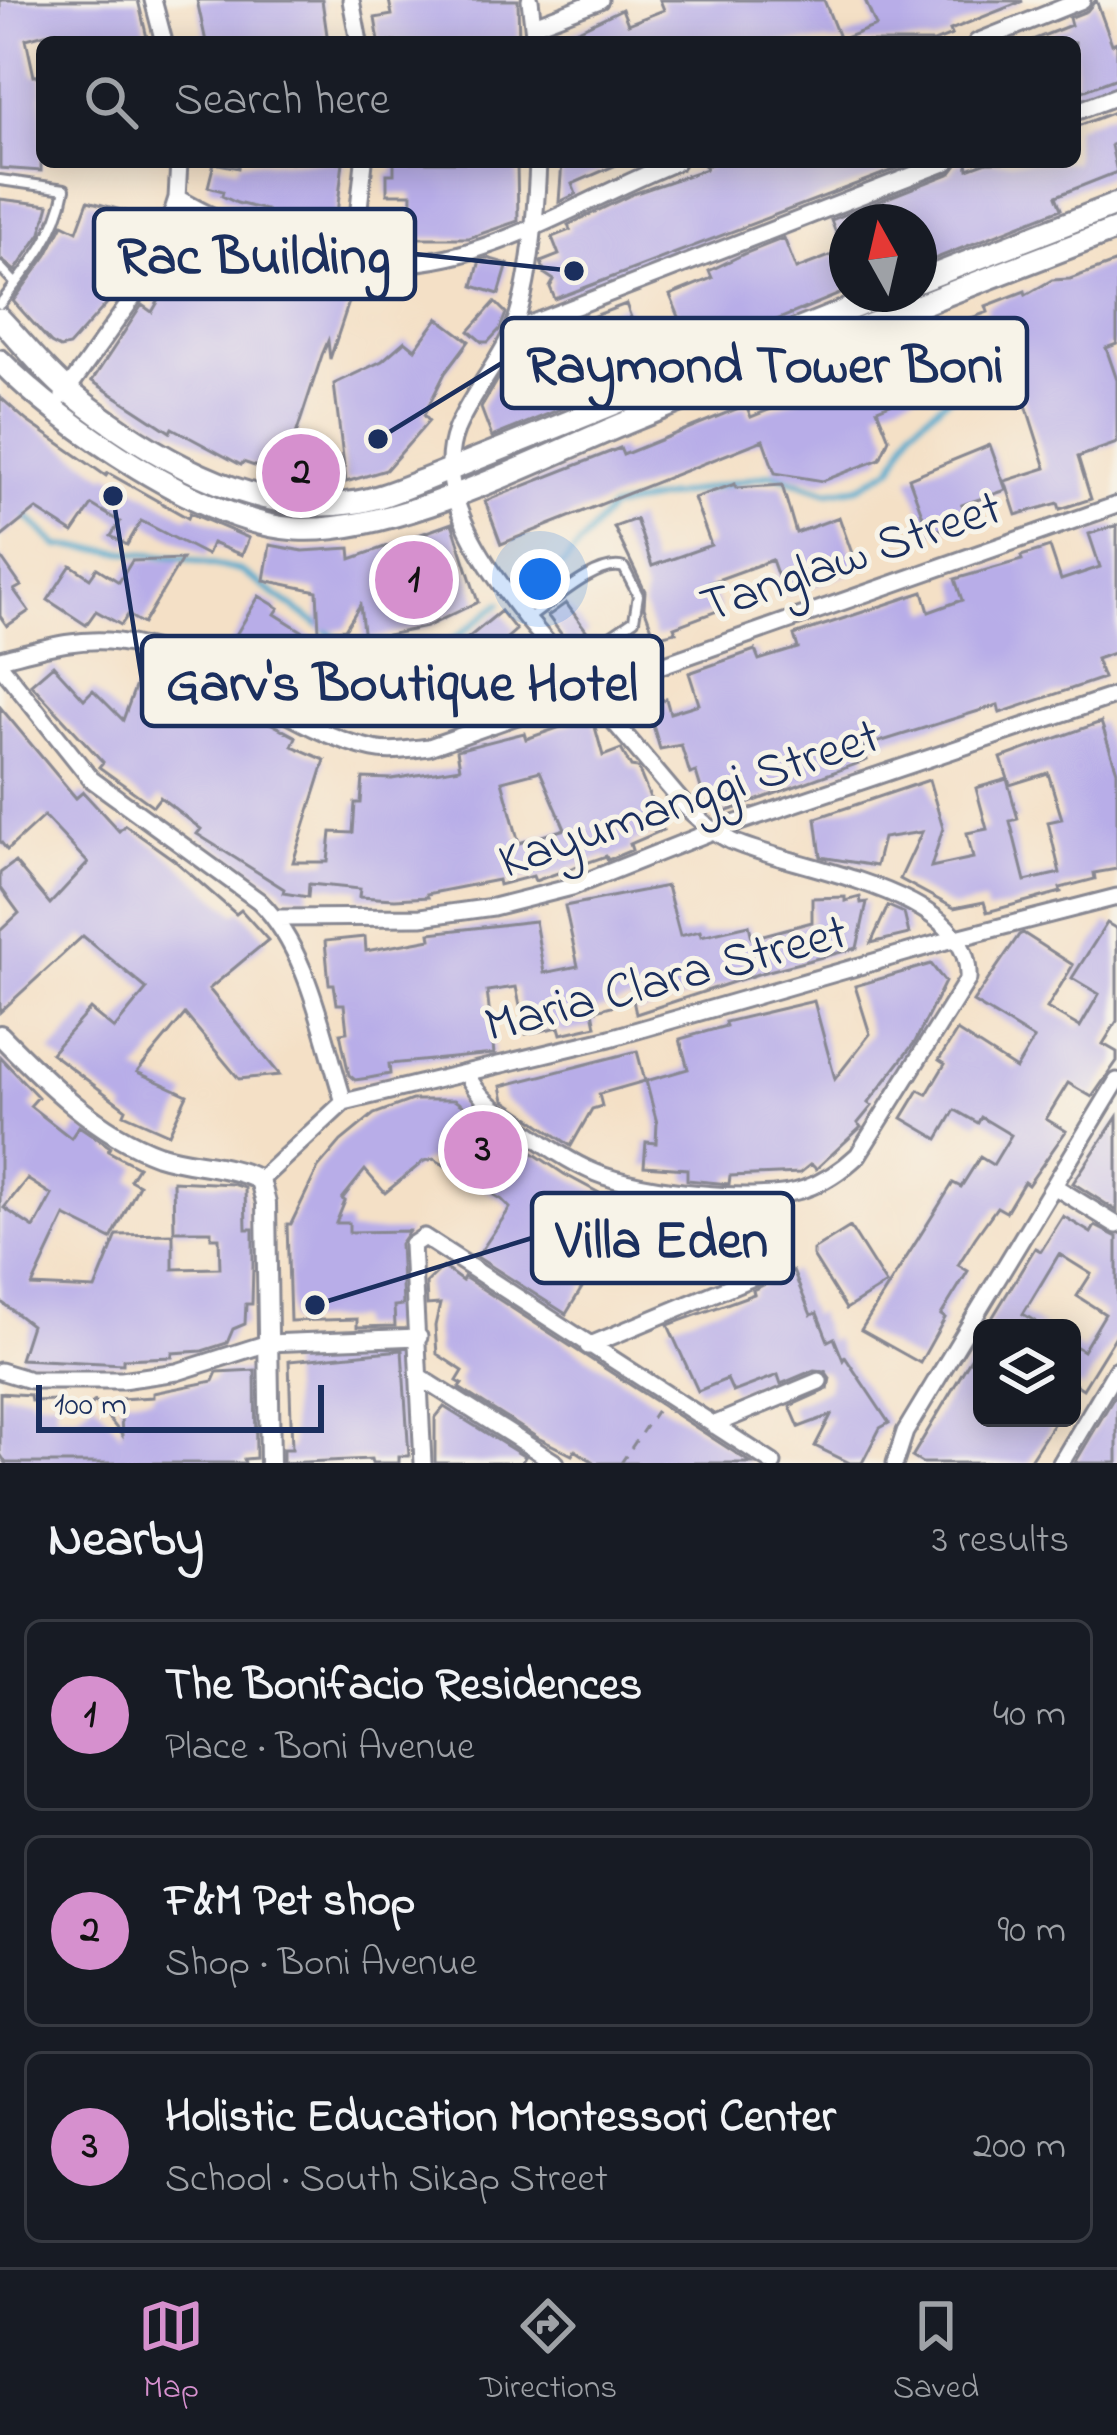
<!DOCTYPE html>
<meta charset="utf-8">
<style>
:root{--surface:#171b24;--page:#20242c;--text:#f1f3f6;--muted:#9ea1a6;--line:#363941;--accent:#d690ce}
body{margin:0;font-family:"Indie Flower",sans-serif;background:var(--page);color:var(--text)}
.controls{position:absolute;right:36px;bottom:36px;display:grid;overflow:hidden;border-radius:18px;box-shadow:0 6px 30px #0003}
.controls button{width:108px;height:108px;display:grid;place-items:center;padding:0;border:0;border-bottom:3px solid var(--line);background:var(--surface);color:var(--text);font:60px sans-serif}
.compass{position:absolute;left:829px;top:204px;width:108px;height:108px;border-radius:50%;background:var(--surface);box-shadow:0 6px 30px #0003;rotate:352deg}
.scale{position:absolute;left:36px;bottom:30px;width:288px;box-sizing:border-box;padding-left:12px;border:6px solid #1b2f5e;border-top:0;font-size:33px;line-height:42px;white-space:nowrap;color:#1b2f5e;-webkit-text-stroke:9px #f7f3e8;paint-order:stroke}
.you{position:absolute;left:540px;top:579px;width:42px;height:42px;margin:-30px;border:9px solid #fff;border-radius:50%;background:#1a73e8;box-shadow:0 0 0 18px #1a73e833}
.badge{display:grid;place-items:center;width:78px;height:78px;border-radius:50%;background:var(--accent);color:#111;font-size:39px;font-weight:700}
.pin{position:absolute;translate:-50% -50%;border:6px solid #fff;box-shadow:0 3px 12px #0006}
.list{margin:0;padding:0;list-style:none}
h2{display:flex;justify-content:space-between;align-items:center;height:156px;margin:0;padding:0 48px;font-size:51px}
h2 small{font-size:39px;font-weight:400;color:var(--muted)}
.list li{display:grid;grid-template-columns:78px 1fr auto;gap:36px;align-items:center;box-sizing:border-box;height:192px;margin:0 24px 24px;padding:0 24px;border:3px solid var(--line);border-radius:18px}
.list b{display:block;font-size:45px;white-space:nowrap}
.list p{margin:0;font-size:39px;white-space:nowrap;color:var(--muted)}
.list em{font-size:39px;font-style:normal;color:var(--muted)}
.icon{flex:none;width:66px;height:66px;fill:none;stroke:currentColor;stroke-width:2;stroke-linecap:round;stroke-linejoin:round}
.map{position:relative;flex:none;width:1117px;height:1463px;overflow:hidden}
.search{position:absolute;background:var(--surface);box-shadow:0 6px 30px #0003;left:36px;right:36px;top:36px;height:132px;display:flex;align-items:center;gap:30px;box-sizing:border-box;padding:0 42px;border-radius:18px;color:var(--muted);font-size:45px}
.sheet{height:804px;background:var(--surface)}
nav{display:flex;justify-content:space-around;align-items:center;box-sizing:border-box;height:168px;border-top:3px solid var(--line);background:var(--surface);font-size:33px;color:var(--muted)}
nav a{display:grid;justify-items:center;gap:6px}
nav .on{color:var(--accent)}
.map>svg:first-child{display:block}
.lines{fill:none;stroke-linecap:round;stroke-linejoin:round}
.stream{stroke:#4fa8cc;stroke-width:6}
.building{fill:#b8ade8;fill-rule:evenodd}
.service-casing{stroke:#888892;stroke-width:14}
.minor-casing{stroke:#888892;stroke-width:21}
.tertiary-casing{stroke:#888892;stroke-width:24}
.secondary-casing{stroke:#888892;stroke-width:27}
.path{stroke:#888892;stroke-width:3;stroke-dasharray:9 9;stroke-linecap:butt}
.service{stroke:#fff;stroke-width:8}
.minor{stroke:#fff;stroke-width:15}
.tertiary{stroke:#fff;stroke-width:18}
.secondary{stroke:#fff;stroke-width:21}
.labels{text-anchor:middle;stroke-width:10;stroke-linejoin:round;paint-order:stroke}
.street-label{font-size:51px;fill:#1b2f5e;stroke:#f7f3e8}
.leader{fill:none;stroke:#1b2f5e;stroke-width:4.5}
.callout-dot{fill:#1b2f5e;stroke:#f7f3e8;stroke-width:4.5}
.callout{fill:#f7f3e8;stroke:#1b2f5e;stroke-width:4.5}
.callout-label{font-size:54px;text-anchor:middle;font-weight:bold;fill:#1b2f5e}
</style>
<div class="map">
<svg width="1117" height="1463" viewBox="0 0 1117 1463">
<rect width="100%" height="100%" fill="#f7f3e8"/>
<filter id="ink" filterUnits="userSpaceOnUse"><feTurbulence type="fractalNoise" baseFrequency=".00833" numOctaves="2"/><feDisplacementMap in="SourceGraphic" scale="24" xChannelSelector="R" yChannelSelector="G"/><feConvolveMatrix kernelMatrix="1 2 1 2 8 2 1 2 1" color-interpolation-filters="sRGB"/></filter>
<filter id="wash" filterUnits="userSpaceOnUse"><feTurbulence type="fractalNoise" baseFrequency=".004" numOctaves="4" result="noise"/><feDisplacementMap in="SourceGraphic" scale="48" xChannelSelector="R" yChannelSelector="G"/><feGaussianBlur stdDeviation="2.7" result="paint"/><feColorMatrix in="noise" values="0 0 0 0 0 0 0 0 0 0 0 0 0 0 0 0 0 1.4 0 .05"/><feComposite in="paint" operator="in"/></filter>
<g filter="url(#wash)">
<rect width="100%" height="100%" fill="#f4e0c6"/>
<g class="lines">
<path class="stream" d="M21,511l37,35 122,11 61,14 100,70 35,18 29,7 30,-12 65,-51
M521,591l43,-27 46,-55 162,-35 57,18 30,-5 34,-20 20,-41 41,-33 73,-1"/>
</g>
<g id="blocks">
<path class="building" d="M0,0h138l10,42h-89l-3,-11 -30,8 8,37 8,-1 -1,96 -41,-3z
M197,0h125l6,42h-122z
M389,0h129l1,42h-140l-4,-24 17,-3z
M660,0h164l16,40 36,-14 -11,-26 158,1 -73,29 2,5 -18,7h-381l69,-33 6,15 36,-14z
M1096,0l16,44 5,-2v36l-42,16v-52l-45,-1 41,-16 -2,-7 18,-7z
M1117,111v32l-6,2 6,27 -61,24 5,13 -142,56v-43h-72v69l-355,146 -11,-29 37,-62 15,-4 2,6 55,-19 -4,-10 40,-15 14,38 42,-18 -12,-29 42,-17 -3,-7 37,-18 38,-15 12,31 47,-18 -12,-31 120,-47 8,-11h8l1,7 19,-7h88v-35z
M239,162h104l-9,77 -28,-2 2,-13 -43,-10 1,-4 -29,-7 -15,-7 1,-5 -15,-4 6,-24 24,5z
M394,162h123l1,59 -49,17h-58l1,-44h-25v-20h7z
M562,162h61l-51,22 4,10 -17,8z
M716,162h198l-359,137 -5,-12 4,-7 -9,-6 -4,-12 18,-7 -7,-18 18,-7 -2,-5 65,-31 73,-25 -1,-3z
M0,199l49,6 -8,28 -26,38 -15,-12z
M88,201l66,18 -26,61 -59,66 -9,2 -9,-5 -38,-42 34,-46 16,-31 14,7z
M203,241l71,41 5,-16 34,11 -2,6 40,13 -21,63 -2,-18 -6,14 -34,104 26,2 -2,19 -22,-2 -47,-16 -2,3 -69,-37 -2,4 -78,-51 50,-76 10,7 27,-46 6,4z
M487,258l21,6 -9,30 -26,-8 7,-26z
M1117,262v82l-11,4 11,32v63l-39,14 13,42 -31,10 -2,-6 -42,12 -11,-34 41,-13 -26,-82 -6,2 -5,-13 -21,8 -3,-10 -38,15 -24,3 -46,18 12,30 -9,20 -57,22 -48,-8 -12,-33 -262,104 -16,-43 135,-53 3,7 123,-50 5,12 118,-47 -4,-12 36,-14 4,9 16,-7 9,21 8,6 27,-10 -13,-38 36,-13 -2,-6 39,-15 1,4 26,-15 18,-1z
M495,302l11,11 -6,16 -12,13h-6l-13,-11z
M438,318l31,23 -24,32 -21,42 5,6 -43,49 -40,12 -12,-98 48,-23 23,-20 10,8z
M0,397l27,24 79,55 2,-3 80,45 2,-5 59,25 -7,17 -30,-12 -5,12 -66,-34 -14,24 -16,-9 9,-14 -28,-17 -19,28 -37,-24 -36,29z
M990,445l16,45 -44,15 6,15 -39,13 -20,-55z
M735,484l1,4 46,-3 14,48 43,-16 19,53 -73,26 -13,-36 -63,23 11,27 -46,17 2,5 -21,5 -11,-30 1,-16 -31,-64 22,-8 16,47 59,-21 -17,-47z
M452,523l26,79 -52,25 -62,13 -4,-35 -15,24 -26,2 -2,-40 -53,-11 6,-35 33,6 47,-3 1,11z
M1117,525v127l-21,7 7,19 -103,35 -2,-8 -135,42 4,13 -142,52 -2,-7 -9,3 -5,-15 -6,2 -7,-23 -6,2 -9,-29 -21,4 -13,-44 19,-6 4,14 29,-9 -10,-31 66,-23 4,10 39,-12 -4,-13 129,-43 6,20 33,-12 -7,-21 67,-19 -1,-4 29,-9 11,33 39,-13 -11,-33z
M0,556l21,30 -7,4 15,21 -22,15 -7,-10z
M182,559l-39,65 -15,-9 -7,10 -25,-14 -10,14 -38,-25 23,-35 19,13 7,-10 22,14 13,-21z
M259,596l20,12 -4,6 57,36 -29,47 -76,-47z
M566,603l22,30 -18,13 -22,-30z
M501,611l15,19 -9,8 26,31 -37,29 -16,-20 -60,37 -54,-16 6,-35 46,15z
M145,660l53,20 -5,9 41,25 4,-7 30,15 28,15 -4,9 33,14 -32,102h35l3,-30 22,1 2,-30h6l2,-25 29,1 68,-11 -3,-18 67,-17 2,6 66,-23 11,40 18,-7 10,18 7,1 25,62 -33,14 2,6 -24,10 -2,-4 -71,25 -2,-5 -34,9 -1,-5 -71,14 1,3 -33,2 -36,-2 1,-8 -51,-5 -1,13 -25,-4 1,-4 -87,-55 4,-5 -41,-32 -7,9 -54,-39 4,-5 -72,-78 22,-19 31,34 9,-9 30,30zM540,771l25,58 -46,14 -17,-62z
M0,707l76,91 7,-6 36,39 6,-6 49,35 62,54 5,-4 27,30 -59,49 71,86 -41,4 -54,-65 -48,58 50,23 -18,39 -45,-20 2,-5 -75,-56 39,-44 24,20 33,-40 -64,-53 -83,76v-81l19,-18 -19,-26v-14l15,-11 35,42 38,-41 -44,-47 -37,34 -7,-9z
M1101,722l16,49v98l-23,4 1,6 -35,9 1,4 -74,20 -3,-10 -30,6 -54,-29 22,-47 -39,6 -7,28 -55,-9 -5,-39 113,-38 14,48 -12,39 42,-9 -6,-25 20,-4 -11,-41 31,-9 11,40 -8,2 15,60 35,-8 -12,-51 14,-3 -14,-46 -38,12 -9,-27z
M667,886l13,50 20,-5 1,5 48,-11 3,13 60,-16v-24l33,-1v4l15,-4 1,6 6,-1 -10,46 -96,25 -125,41 -3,-14 -40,11 3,15 -35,8 -2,-7 -33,7 -10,-47 -29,4 7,63 -105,10 1,10 -21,4 -14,2 -6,-5 -9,-42 7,-1 -3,-28h-7l-3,-20h-5l-4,-43 40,-4 1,14 65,-12 -1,-6 105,-12 9,52 34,-7 -13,-60z
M888,906l16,7 5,21 -38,9z
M1107,923l10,6v92l-14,23 14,8v9l-25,36 -24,-14 -22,36 20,12 -38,54 -4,-3 -18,30 -9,-5 -22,31 -17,27 10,6 -27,44 4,3 -25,45 -59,-33 92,-147 8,4 19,-30 13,8 18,-30 -30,-18 -3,6 -23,-13 -17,29 -36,-21 17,-28 8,4 18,-30 -6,-4 18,-29 59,38 18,-30 -61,-37 46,-67 4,-2 50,32 -26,43 33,19 19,-33 -27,-16z
M931,964l14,18 -30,60 -47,61 4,3 -14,17 3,4 -45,42 -5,-5 -11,9 -70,3 -1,8 -42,-4v-11l-43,-3 2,-24 10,1 1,-20 -11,-42 42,-12 -8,-30 46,-13 -1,-4 89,-21 21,78 35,-45 -15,-48z
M637,1051l8,30 -46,13 3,12 -10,3 -21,37 -67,-46 -3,-14z
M0,1057l38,40 -8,9 41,32 8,-12 31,21 -2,4 30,16 -8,13 9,5 -28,54 -46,-23 -33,70 63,3 22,-54 56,-1v35l47,-1 -1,-30h-8v-7h-37l-1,-50 60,3 12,4 1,41h7v37l-1,38h-6l-1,20 -12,5 -6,14 -25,8 -30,2v4l-49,2v5l-103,-5 11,-34 -31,-24zM27,1179l25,16 -18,33 -30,-20z
M412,1100h42l110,74 37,20 -5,11 40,11 -13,51 -24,-7 -33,54 -89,-57 33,-49 -8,-8 -68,-41 -10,2 -39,32 -20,-23 -23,29 3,2 -9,22h13v9l60,-1 -9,13 3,61 -9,1 1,20 -38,1v-8l-67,2 -3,-97h4l27,-56 23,-27 33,-27z
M1117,1117v94l-44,-28z
M1063,1216l28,17 4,-7 22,11v97l-34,55 -11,-7v-38l11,7 22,-37 -28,-18 14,-22 -32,-20 -36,60 23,14h-60l49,-80 6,3z
M850,1227l36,57 -40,25 -33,-53v-6z
M443,1267l19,14 2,-4 287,186h-156l-20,-13 -3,5 -34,-17 -79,-50 3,-4 -5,-3 6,-10 -26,-17 -2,-28 5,-22 -13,1 -1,-22z
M793,1271l18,44 6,-2 11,28 6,-3 9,22 2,-3 44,66 -9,5 -18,35h-12l-35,-17 16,-31 -32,12 -9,-21 38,-17 2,-11 -5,-7 -11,-1 -33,14 -3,-9 -45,17 -6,-13 -29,12 -30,-66 86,-31 -1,-4z
M982,1340v78h75l-29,45h-106l-10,-6z
M402,1350l7,106h-10v7h-27l-1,-4 -88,4v-14h9l-3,-88z
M255,1370l1,88 -12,1 1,4h-239l-6,-9v-61l30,2 1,6 25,-1v15l20,1 19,-15 27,34 -2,-36 33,-2v-4l60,-12 4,-9z
M1117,1392v71h-42z
M444,1407l81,50 -4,6h-86v-45z"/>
</g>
</g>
<g filter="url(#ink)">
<use href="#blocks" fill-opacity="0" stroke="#888892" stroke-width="3"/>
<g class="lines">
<defs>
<path id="service" d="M0,180l65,9c-8,46 -37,80 -65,115
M0,267l16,17
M915,309l22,54
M529,618c22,-15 69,-59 95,-50l14,27 -4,25 -66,45"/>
<path id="minor" d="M153,0l11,42
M351,0l8,42
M530,0l5,42
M534,25l66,-25
M977,42l105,-42
M1075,112l42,-16
M177,198c98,54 195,88 306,49 66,-22 128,-59 193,-85
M353,263l11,-101
M512,331l435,-169
M63,396l92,-129 22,-69 2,-36
M0,659c40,-10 76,-22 118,-17 94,11 165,87 255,107 18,4 38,0 56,-2l688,-242
M0,665l91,114 168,122c50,49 64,136 85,201
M276,918l145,-1 72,-10 79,-20 141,-56 404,-136
M467,1074c11,24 29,36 51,51 25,18 49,36 78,48 43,18 164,32 208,16 21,-7 38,-19 54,-34l110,-176c5,-91 -175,-110 -237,-138 -18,-9 -31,-21 -45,-34l-159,-188c-38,-48 -96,-125 -71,-189 14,-34 40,-63 55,-96 19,-43 25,-124 27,-172
M260,1180l84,-78 266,-64 347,-100 160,-41
M1054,1186l63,39
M588,1346l187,-78
M0,1371l30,9h92l55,-8 91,-29 151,-6
M420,1377l136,86
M713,1425l106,-44
M423,1463l-11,-218 12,-8 349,226
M895,1463l10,-31 212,-351
M1061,1463l56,-94"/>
<path id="tertiary" d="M0,1035c45,46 97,98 158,120 34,11 70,9 102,25l6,23 4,260"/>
<path id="secondary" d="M919,281l198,-77
M0,319c23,24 45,53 71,74 74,59 180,124 278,110 28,-3 54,-15 80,-25l458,-184
M0,361c63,65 206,163 296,168 99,6 244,-71 337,-109 160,-65 321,-130 484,-191"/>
</defs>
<use href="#service" class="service-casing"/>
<use href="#minor" class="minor-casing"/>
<use href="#tertiary" class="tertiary-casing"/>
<use href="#secondary" class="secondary-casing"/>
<path class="path" d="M621,1463l36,-53"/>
<use href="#service" class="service"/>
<use href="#minor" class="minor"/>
<use href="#tertiary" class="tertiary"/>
<use href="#secondary" class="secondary"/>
</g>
</g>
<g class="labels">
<g class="street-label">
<text transform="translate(850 554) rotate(-19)" y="18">Tanglaw Street</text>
<text transform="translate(688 796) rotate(-19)" y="18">Kayumanggi Street</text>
<text transform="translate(665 976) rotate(-15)" y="18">Maria Clara Street</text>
</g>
</g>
<path class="leader" d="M574 271L415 254M378 439L502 363M113 496L142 681M315 1305L532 1238"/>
<g class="callout-dot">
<circle cx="574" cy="271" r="12"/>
<circle cx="378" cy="439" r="12"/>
<circle cx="113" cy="496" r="12"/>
<circle cx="315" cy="1305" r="12"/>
</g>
<g class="callout">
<rect x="94" y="209" width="321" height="90" rx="12"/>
<rect x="502" y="318" width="525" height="90" rx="12"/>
<rect x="142" y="636" width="520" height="90" rx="12"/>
<rect x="532" y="1193" width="261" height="90" rx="12"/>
</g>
<g class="callout-label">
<text x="254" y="273">Rac Building</text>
<text x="765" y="382">Raymond Tower Boni</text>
<text x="402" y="700">Garv's Boutique Hotel</text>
<text x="662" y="1257">Villa Eden</text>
</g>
</svg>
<div class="controls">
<button><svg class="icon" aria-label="layers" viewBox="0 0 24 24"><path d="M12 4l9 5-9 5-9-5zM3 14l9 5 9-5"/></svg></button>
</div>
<svg class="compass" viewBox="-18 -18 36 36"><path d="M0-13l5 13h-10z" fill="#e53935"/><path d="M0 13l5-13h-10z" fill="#9ea1a6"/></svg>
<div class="scale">100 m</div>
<div class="you"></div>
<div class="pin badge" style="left:414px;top:580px">1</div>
<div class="pin badge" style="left:301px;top:473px">2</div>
<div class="pin badge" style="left:483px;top:1150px">3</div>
<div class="search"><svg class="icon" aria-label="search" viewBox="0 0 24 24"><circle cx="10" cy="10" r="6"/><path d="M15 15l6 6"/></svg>Search here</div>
</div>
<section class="sheet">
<h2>Nearby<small>3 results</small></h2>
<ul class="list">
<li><span class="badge">1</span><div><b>The Bonifacio Residences</b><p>Place · Boni Avenue</p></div><em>40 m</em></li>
<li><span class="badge">2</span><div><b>F&amp;M Pet shop</b><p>Shop · Boni Avenue</p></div><em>90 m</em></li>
<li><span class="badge">3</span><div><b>Holistic Education Montessori Center</b><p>School · South Sikap Street</p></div><em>200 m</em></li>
</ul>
</section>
<nav>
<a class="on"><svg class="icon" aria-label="map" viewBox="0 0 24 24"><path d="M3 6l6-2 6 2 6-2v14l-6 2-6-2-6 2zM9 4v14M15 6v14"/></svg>Map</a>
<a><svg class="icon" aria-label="directions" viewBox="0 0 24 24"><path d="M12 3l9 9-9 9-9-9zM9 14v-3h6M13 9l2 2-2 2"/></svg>Directions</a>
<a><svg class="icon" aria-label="saved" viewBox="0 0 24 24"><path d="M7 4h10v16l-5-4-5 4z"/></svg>Saved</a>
</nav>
